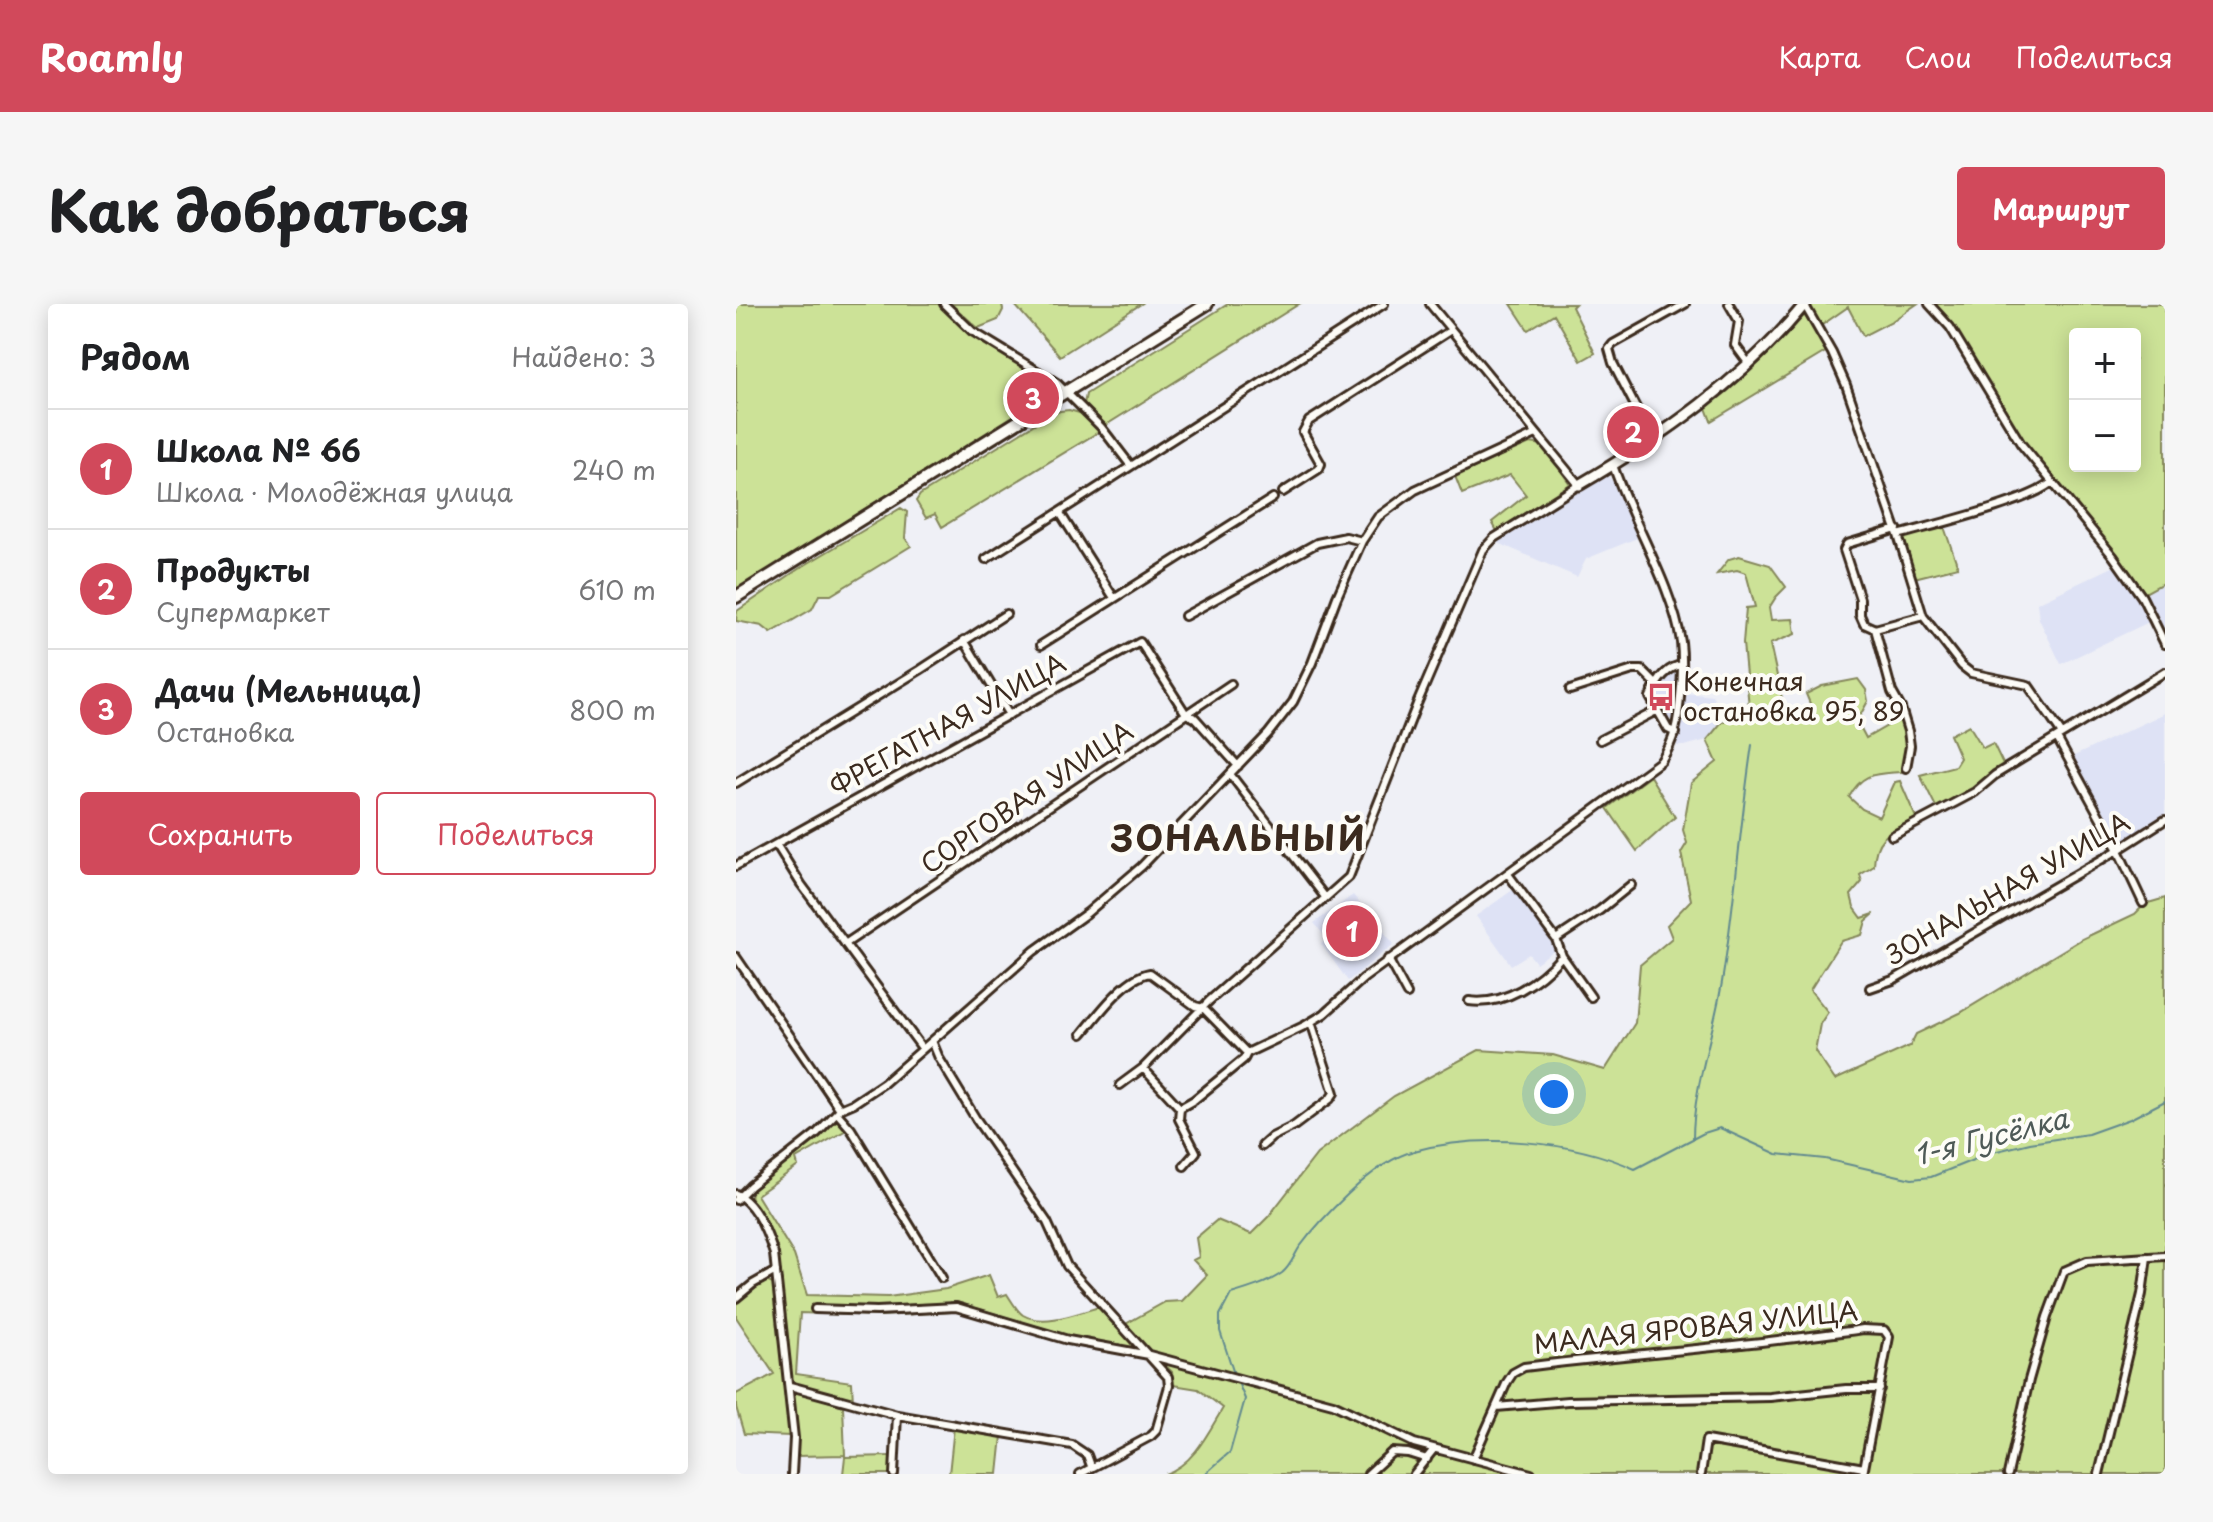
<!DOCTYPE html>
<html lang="ru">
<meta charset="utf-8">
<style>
:root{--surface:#fff;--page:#f6f6f6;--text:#202124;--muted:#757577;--line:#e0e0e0;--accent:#d1495b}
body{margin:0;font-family:"Playpen Sans",sans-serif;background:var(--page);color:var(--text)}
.controls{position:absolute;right:24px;top:24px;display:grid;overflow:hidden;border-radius:8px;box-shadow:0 4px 20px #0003}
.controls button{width:72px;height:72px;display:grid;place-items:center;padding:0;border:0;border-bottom:2px solid var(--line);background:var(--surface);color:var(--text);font:40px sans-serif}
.you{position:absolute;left:818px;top:790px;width:28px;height:28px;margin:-20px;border:6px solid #fff;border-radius:50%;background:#1a73e8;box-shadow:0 0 0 12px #1a73e833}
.badge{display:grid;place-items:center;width:52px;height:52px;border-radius:50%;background:var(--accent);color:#fff;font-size:26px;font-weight:700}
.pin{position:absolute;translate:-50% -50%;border:4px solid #fff;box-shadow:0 2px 8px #0006}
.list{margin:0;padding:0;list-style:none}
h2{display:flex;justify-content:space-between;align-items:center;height:104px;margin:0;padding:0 32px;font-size:34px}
h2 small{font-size:26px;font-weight:400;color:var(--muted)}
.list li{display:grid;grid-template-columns:52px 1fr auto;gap:24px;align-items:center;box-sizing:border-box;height:120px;padding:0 32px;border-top:2px solid var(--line)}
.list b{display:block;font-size:30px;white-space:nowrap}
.list p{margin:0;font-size:26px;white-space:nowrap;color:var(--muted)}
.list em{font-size:26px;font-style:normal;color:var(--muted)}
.actions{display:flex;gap:16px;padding:24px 32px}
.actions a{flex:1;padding:18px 0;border:2px solid var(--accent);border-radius:8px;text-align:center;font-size:28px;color:var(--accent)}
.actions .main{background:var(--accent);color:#fff}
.map{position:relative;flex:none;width:1429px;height:1170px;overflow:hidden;border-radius:8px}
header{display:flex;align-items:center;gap:48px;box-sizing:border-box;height:112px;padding:0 40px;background:var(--accent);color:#fff}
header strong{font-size:38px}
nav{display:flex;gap:44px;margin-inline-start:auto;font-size:28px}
.intro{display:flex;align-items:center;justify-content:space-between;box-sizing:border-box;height:192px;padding:0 48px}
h1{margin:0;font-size:56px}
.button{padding:20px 36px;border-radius:8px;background:var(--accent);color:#fff;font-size:28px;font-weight:700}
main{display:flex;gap:48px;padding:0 48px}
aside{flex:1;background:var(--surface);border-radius:8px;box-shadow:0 4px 20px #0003}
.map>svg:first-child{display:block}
.built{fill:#dee2f5}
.green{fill:#cce297;stroke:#84865a;stroke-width:2;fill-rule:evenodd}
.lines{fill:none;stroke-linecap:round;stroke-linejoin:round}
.stream{stroke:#628a8f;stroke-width:2}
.street-casing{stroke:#3b2a1e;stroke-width:12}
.secondary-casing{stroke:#3b2a1e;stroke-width:15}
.primary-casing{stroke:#3b2a1e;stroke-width:16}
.street{stroke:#fdfcf7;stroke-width:6}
.secondary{stroke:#fdfcf7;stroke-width:9}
.primary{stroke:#fdfcf7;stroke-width:10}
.labels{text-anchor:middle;stroke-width:8;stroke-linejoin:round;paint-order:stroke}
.poi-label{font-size:26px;fill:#3b2a1e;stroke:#fdfcf7;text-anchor:start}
.street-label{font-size:26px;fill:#3b2a1e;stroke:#fdfcf7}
.water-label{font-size:28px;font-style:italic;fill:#4e5a57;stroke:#fdfcf7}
.district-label{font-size:34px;font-weight:bold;letter-spacing:2px;fill:#3b2a1e;stroke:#fdfcf7}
</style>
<header>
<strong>Roamly</strong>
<nav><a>Карта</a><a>Слои</a><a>Поделиться</a></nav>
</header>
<div class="intro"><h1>Как добраться</h1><a class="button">Маршрут</a></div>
<main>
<aside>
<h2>Рядом<small>Найдено: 3</small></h2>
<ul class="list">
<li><span class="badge">1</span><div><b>Школа № 66</b><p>Школа · Молодёжная улица</p></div><em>240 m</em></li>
<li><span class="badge">2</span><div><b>Продукты</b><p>Супермаркет</p></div><em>610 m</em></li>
<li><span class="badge">3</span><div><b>Дачи (Мельница)</b><p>Остановка</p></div><em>800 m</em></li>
</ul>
<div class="actions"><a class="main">Сохранить</a><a>Поделиться</a></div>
</aside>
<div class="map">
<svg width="1429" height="1170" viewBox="0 0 1429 1170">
<rect width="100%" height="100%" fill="#eff0f6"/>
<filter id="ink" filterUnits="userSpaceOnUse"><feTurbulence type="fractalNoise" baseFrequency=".0125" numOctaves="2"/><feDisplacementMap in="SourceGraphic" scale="16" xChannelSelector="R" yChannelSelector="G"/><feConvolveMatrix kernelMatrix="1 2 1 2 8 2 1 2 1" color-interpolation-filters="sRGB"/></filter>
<g filter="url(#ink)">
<path class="built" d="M909,107l10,21 -29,19 -11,-23z
M871,171l7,8 23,55 -51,21 -9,18 -81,-35 104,-66z
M1381,261l22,33 12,23 -90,43 -22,-45 -2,-16z
M1429,278v52l-20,-41z
M937,368l5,2v18l-1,22 -5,5 -9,-2 -8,-20 2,-9z
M949,389l28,3 8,27 -14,17 -23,6h-7z
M1429,409v103l-38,26 -12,-2 -45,-82z
M778,585l42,60 -20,14 -7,-9 -18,11 -35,-49z
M617,591l41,49 -46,37 -27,-37 6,-5 -13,-16z"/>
<path class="green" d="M0,0h203l30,30 74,45 5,10 -5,8 -307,193z
M215,0h51l1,6 -5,10 -20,8z
M278,0h127l-81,52z
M492,0h71l-193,121 -22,-21 2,-10z
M775,0h64l-3,3 23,46 -14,8 -27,-47 -26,16z
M1075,0h106l-25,17 -29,15 -15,-29 -29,20 -7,-13z
M1198,0h231v278l-20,11c-38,-54 -85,-101 -124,-154 -32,-44 -51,-94 -87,-135zM1339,30h60v132h-60z
M1069,12l22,35 -116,70 -5,-13 55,-47 39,-44z
M333,106l14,4 17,17 -158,96 -7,-13 -9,4 -10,-17 4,-6 124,-77 16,-7z
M794,139l13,2 27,39 -73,47 -5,-9 34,-27 -16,-20 -48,19 -7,-18z
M165,204l6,4 -2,26 6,8 -80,49h-12l-7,14 -41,24 -9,-7 -26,-5 1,-10 63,-43z
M1207,220l15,43 -44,11 -10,-40z
M1003,252l31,9 16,22 -10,10 -7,11 2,12 22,-1 2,15 -25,10 15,68 22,1 4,-7 -5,-12 16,-8 36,-7 8,11 2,11 -11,20 9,17 35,-20c7,20 5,34 0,54 -26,2 -38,0 -52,25l13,12 17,8 16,-35 5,-1 17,39c-25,12 -42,13 -43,46l-14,9 2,7 -11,13 3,12 8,11 12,-4 -8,7 -4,14 -21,6 -31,49 18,22 -8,12 -5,27 20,29 75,-34 6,-12 44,-21 122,-74 53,-25 10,-10 20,-6v576h-1000c29,-10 43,-41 58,-66l-25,-19 -25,-4 -1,-13 -48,-47 41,-23 17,-1 25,-26 -14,-15 6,-3 -3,-19 21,-18 34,14 17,-17 49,-63 77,-58 85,-46 74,5 52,15 30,-47 5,-58 32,-27 -5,-13 24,-25 -10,-47 6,-10 -4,-13 8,-47 26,-21 -10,-22 14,-17 28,-16 -6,-64 3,-35 9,-1 -9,-34 -9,-3 -20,4 12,-15z
M1233,421l14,23 10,-5 11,23 -30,24 -37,19 -17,-34 35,-9 5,-8 -10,-23z
M914,472l25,41 -38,34 -30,-43z
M103,815l9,10 -52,30 2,7 -41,29 37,60 13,40 81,2 58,-8 43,-14 9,22 9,-3c4,6 10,17 16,21 21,12 55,-2 76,-8l37,40 -2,2 -64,-13 -114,-34h-5v10l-71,4 -80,-3 -4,61 56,8 1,20 -61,-20c-17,-47 -1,-103 -23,-149 -6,-14 -24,-29 -17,-45z
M30,977l7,3 4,19 13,133 -46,-2 -8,-27v-13l38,-20 -38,-57v-15z
M62,1087l45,15 2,49 -48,1 -4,-60z
M218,1123l48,9 -4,38h-49z
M157,1152l-2,18h-48l2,-17z"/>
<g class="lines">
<path class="stream" d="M957,834c0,-50 21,-105 29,-156 13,-79 18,-158 30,-237
M498,1070l-14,-43v-16l11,-21c17,-5 37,-11 51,-21 8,-6 12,-17 17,-25 14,-19 32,-38 49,-54 18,-17 42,-37 66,-43 67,-18 158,-11 221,18l69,-36 16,-5 57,26 48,5 87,20 19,-2 62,-25 37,-9 58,-9 42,-15 35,-18
M469,1170l25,-22 15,-53 -8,-19"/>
<defs>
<path id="street" d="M208,0l28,27 85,52 44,44 30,39
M993,0l10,17 -4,24 14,19
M1068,0l28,49 14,32 52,150 25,81 39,50 9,7 57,12 34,49
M1193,0l21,23 71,117 92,112 29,41 23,47
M916,135l-39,-76 -4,-14 4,-5 72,-40
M547,188l36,-23 2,-5 -18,-32 6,-11 142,-91
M324,209l54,85
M1161,225l-50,15 -3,6 16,49v16l4,9 11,5 48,-13
M1162,231c35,-10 128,-32 153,-52
M250,255l398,-255
M449,312l132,-73 29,-6 16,4
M1139,325l17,63 9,16 7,23 2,15 -4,22
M228,336l45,75
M305,341l232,-147
M834,386l63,-20h9l14,14
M940,429l-8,-4 -18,-32c6,-14 16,-30 32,-32
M1321,434l61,112 25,53
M864,436l56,-29
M494,470l95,123
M0,479l184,-113 86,-56
M1156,532l83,-44 20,-17 170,-103
M40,540l25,40 121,164
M0,562l404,-224 46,72 9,4 43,48
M772,570l48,65 6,17 29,41
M820,635l44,-29 31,-25
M109,640l386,-260
M0,653l104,152
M652,655l19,35
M1134,684l23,-8 225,-130 47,-30
M733,697c36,5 70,-19 93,-45
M346,730c16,-19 43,-57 68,-61l45,33 8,2 44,45
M407,764l37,40 -1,11 17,33 -12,14
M384,781l23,-17 66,-67 140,-124 68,-173 66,-154 11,-12 85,-53 -149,-181
M444,804l14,-8 50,-41 3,-6 57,-27 20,-12 40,-36 297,-217c14,-21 17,-39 19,-64 2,-17 3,-37 1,-55 -8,-55 -50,-122 -68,-177
M101,809l14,16 91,149
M526,842l10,-9 22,-11 36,-27 4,-6 -23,-71
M0,890c20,9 32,41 38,60l20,184 -2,36
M0,896l14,-14 67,-53 23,-24 14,-6 30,-20 48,-42
M0,994l17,-14 23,-13
M79,1005l62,2 79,-4 112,33 81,15 184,49 81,39 117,31
M54,1082l107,29 175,30 15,10 4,11
M760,1103l72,-6 202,-4 76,-8h34
M737,1155l34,-77 6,-9 11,-6c113,-14 226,-21 339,-38l21,1 5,7 -26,137
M158,1170l3,-59
M344,1170l71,-38 5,-5 13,-45 -1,-9 -101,-111 -20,-44 -71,-103 -37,-61 -7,-17 102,-90 53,-38 55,-47 126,-132 25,-32 19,-39 25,-66 25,-56 16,-24 37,-27 121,-56
M632,1170l24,-22 16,1 19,6
M678,1170l20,-25
M965,1170l5,-34 158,28
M1272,1170l21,-94 18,-63 17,-46 23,-10 78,-5
M1363,1170l43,-180 5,-37"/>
<path id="secondary" d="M843,181c84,-49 164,-105 226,-181"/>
<path id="primary" d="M0,293l471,-293"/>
</defs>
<use href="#street" class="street-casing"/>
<use href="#secondary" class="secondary-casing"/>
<use href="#primary" class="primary-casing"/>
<use href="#street" class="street"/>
<use href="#secondary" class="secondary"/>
<use href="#primary" class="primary"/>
</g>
</g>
<defs>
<symbol id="bus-bare" viewBox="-9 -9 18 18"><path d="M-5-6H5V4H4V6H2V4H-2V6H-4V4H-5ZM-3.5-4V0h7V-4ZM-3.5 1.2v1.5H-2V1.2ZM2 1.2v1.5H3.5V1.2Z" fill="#d1495b" stroke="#fdfcf7" stroke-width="2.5" paint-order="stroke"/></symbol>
</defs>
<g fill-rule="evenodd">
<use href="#bus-bare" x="905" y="373" width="40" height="40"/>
</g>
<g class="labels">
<g class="poi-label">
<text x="947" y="387">Конечная<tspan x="947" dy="30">остановка 95, 89</tspan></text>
</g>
<g class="street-label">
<text transform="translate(212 421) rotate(-29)" y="9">ФРЕГАТНАЯ УЛИЦА</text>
<text transform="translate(291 494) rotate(-34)" y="9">СОРГОВАЯ УЛИЦА</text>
<text transform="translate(1272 585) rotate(-30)" y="9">ЗОНАЛЬНАЯ УЛИЦА</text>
<text transform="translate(960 1024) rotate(-6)" y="9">МАЛАЯ ЯРОВАЯ УЛИЦА</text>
</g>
<g class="water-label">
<text transform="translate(1255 833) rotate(-14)" y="10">1-я Гусёлка</text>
</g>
<g class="district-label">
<text x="503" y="547">ЗОНАЛЬНЫЙ</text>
</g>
</g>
</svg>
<div class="controls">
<button>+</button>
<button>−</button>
</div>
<div class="you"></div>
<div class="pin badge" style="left:616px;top:627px">1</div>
<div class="pin badge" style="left:897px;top:128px">2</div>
<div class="pin badge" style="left:297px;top:94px">3</div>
</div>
</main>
